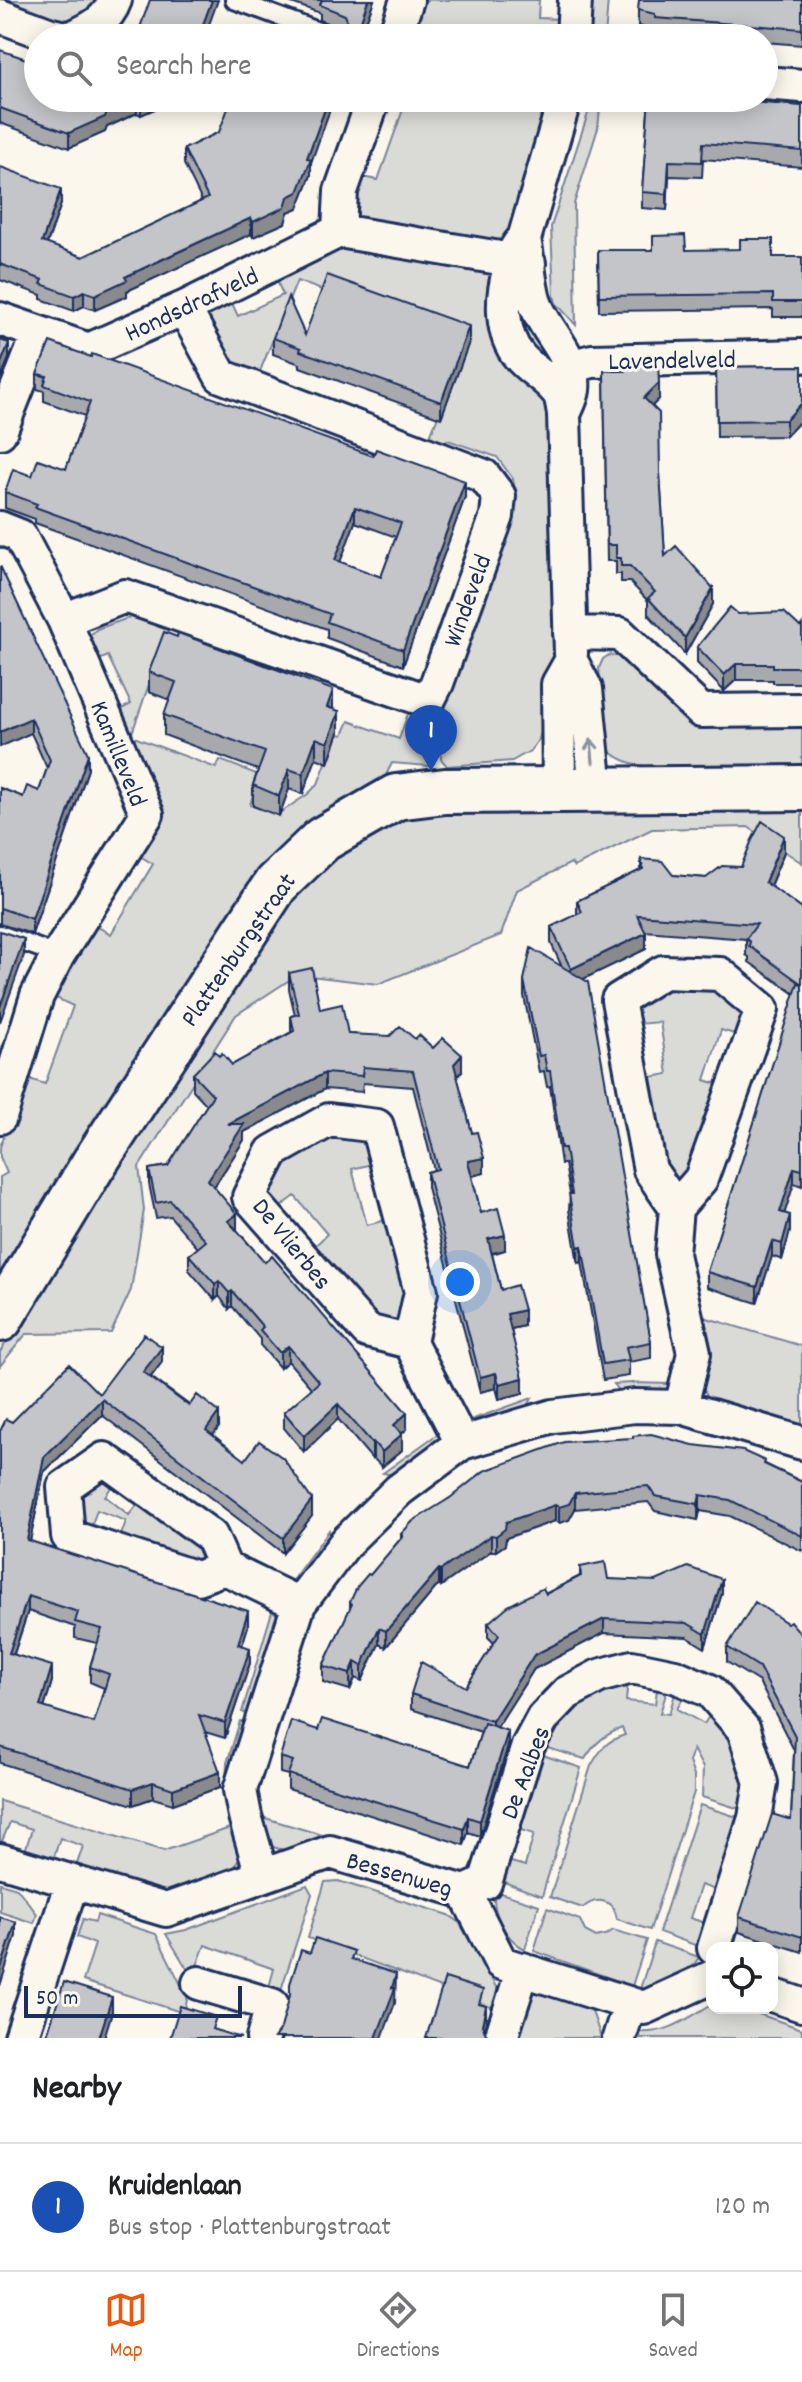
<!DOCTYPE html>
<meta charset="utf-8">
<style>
:root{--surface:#fff;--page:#f2f2f2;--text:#202124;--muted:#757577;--line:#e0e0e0;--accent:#ea580c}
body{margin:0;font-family:Dekko,sans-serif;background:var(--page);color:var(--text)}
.controls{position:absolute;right:24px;bottom:24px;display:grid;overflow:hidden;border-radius:16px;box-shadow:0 4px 20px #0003}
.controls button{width:72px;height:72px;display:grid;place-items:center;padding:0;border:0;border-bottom:2px solid var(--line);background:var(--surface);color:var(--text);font:40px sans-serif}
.scale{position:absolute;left:24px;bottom:20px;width:218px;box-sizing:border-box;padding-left:8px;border:4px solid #1b2f5e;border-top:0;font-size:22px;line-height:28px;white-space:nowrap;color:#1b2f5e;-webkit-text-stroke:6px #fbf7ec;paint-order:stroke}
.you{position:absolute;left:460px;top:1282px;width:28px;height:28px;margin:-20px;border:6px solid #fff;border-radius:50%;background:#1a73e8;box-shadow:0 0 0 12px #1a73e833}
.badge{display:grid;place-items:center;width:52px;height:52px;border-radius:50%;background:var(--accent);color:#fff;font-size:26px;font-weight:700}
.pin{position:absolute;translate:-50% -66px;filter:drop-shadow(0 2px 4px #0008)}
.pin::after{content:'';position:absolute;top:42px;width:28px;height:24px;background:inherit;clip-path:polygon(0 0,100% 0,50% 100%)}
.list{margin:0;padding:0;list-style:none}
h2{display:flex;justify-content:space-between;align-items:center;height:104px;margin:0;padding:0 32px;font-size:34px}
h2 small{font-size:26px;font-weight:400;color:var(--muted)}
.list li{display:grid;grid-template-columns:52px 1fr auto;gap:24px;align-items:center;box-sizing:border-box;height:128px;padding:0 32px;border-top:2px solid var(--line)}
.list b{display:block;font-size:30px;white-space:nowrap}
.list p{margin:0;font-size:26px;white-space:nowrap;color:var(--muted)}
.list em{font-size:26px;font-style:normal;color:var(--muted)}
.icon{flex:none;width:44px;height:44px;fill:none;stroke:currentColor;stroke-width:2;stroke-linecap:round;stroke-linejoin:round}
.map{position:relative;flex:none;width:802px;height:2038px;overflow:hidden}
.search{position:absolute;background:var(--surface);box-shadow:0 4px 20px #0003;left:24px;right:24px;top:24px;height:88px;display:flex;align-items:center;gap:20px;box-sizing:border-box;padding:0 28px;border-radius:44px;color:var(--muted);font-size:30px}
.sheet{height:232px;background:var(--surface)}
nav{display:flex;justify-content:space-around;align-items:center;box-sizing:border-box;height:112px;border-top:2px solid var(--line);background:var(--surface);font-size:22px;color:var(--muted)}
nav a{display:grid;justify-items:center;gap:4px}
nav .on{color:var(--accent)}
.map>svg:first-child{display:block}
.green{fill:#dadad7;stroke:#7a849a;stroke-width:2}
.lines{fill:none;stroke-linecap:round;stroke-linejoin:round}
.lane-casing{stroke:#1b2f5e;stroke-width:22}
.street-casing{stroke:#1b2f5e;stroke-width:38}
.secondary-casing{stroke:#1b2f5e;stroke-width:50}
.lane{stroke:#fbf7ec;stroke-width:16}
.street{stroke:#fbf7ec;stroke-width:32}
.secondary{stroke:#fbf7ec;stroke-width:44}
.wall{fill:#a8a9ad;stroke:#1b2f5e;stroke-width:2;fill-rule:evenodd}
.shaded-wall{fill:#888a8d;stroke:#1b2f5e;stroke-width:2}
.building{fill:#c3c5c9;stroke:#1b2f5e;stroke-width:2;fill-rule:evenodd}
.oneway{stroke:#8b93a5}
.labels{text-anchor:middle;stroke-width:6;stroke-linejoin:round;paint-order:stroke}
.street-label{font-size:26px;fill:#1b2f5e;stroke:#fbf7ec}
</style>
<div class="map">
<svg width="802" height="2038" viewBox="0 0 802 2038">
<rect width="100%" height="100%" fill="#fbf7ec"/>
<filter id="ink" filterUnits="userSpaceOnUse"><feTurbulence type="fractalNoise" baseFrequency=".0125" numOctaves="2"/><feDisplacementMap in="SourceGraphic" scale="16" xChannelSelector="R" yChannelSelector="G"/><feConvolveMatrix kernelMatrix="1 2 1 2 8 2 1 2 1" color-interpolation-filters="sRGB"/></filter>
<g filter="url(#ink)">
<path class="green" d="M0,0h97c-29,37 -61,18 -97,5z
M418,0h121l-1,18 23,1 -2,19h-155z
M588,0h20l-3,38h-19z
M407,98h145l-45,149 -144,-25 -8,-11 1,-35 22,4z
M593,98h8l-3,30 -24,76 2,121 -20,-22 -2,-8 -3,-68z
M359,247l143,16 -5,17 50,116 10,153 -5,134 -9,42 -4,14 -9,12 -18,10 -65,5 -6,-7 -3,-54 78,-209 -3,-17 -16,-22 -49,-17 -10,5 -10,-4 39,-98 -170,-62 -41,100 -19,-7 -31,-46 1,-14 22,-17 9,19 45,-21 -8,-19 65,-28z
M518,277l35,81 -3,2 -29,-14z
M143,613l27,11 -39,112 85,32 4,-8 39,15 -9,30 28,9 30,-20 10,-10 19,-50 6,1 6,-14 50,18 10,-28h21l4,52 -5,3 -37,-3 -9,18 -8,5 -375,505v-114l7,-4 -7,-16v-10l26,-69 19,6 28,-78 -19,-9 16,-41 22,-32 19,10 42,-70 -18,-11 -21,-140 17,-9 -23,-48 -18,8 -3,-26 10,-9z
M628,653l70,73 104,-1v47l-147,-4c-20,-3 -33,-6 -48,-19l-8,-81 4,-9 6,-4 13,2z
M802,805v58l-54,-36 -96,2 -78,38 -3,-4 -54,27 -16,45 -123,49 -68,-8 -19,3 -55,36 -97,152 5,43 -13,80 -20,43 -85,1 -26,32v-14l281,-446 48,-52 76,-42z
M665,983l55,3 26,25 -5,25 -20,-6 -16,50 19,6 -25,83 -22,19 -17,-27 -15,-83 23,-4 -8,-52 -23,2 -4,-22z
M330,1132l38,3 8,28 -24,6 15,56 23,-6 20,73 -7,37 -33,-11 -58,-69 15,-15 -32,-38 -17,13 -11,-13 15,-40z
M697,1315l105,31v84l-93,-31 -9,-17z
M633,1383l37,1 -1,6 -11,6 -36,-2 -8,-10z
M532,1398l-6,13 -55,15 -6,-4z
M439,1433l3,7 -44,36 -15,-3z
M105,1471l12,8 -12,17 24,19 13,-16 62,48 4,12 -12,5 -77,-23 7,-20 -29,-11 -7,20 -14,-5 -1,-32z
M329,1530l3,12 -34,42 -10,2z
M273,1608l7,13 -28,96 -10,-5z
M628,1680l-2,21 29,3 3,-21 11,2 -9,28 9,1 8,-27 10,4 -10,18 27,15 11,-17 29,41 2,63 -44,-14 1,-29 -10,-19 -4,13 5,14v16l-44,138 -33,-11c-3,-19 -20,-24 -34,-11l-33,-11 41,-131c9,-16 16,-26 34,-31l-3,-7c-18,7 -27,15 -37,31l-45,-13 25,-38z
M240,1721l9,3 -23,59 1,-20z
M537,1753l44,15 -39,128 -44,-16 6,-20 21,6 9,-32 -20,-6z
M0,1801l164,50 66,-23 3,3 8,23 -5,11 -9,9 -64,21 -88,-25 8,-24 -23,-8 -8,25 -28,-9 8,-25 -22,-7 -10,24z
M700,1805l43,14 -22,73 -20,-7 -11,33 21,7 -8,23 -44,-16z
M262,1817l60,18 -2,7c-19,6 -32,13 -51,3z
M338,1881l111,34 10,7 41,72 -4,15 -188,-71 17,-56z
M0,1883l17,5 20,26 -3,9 -34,-11z
M307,1885l5,9 -31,96 -12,-3 5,-18 -69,-24 -9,23 -7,4 -23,-38 20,-4z
M494,1891l45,14 -14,44c-20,-10 -33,-36 -31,-58z
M547,1908l33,12 5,11 11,6 12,-3 5,-4 34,10 -15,46 -98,-35z
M97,1915l59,19 25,51 9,2 -6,26 -101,-32 12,-37 -18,-7 6,-18 12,3z
M655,1942l44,15c-10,19 -38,32 -59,32z
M527,1987l64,21 10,30h-91z
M712,2004v4h29l61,21v9h-170l2,-7c30,6 53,-12 78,-27z"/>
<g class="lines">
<defs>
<path id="lane" d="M234,0l103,38
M0,934l58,21"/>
<path id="street" d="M0,16l51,19 15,3
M71,38c19,-9 36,-16 44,-38
M394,38l13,-38
M573,38l2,-38
M764,83l38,3
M339,231l190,32
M524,239c4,20 5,42 10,61 10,32 43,55 39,90 -1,8 -6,17 -9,24 -1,-6 -2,-14 -4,-19 -10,-16 -30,-25 -41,-39 -18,-22 -18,-57 -10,-84 3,-13 5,-25 15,-33z
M524,239l41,-141
M0,319l89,31 95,-42 155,-77 2,-40 33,-93
M554,378l16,-11 22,-6 210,-5
M564,414l7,240
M0,432l39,-99
M0,528l20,8 44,84 83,194 -89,141 -21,41 -37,121
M64,620l61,-24 303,105 9,-18 60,-167 2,-20 -15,-20 -263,-100 -37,-68
M570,633l50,1 81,77 101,-1
M559,789l-1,-105 13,-23 15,28 10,100
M676,1208l-26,-38 -32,-170 45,-28 57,2 42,35 -61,170 -25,29 -4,46 22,99 -13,54
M410,1342l-43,-11 -118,-134 23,-45 57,-32 48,6 44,166 -11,50 52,101
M104,1459l107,77 14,32 -28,10 -129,-42 -4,-49z
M225,1568l74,36
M0,1860l166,50 164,-58 135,40 36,71 143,45 68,-31
M262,1875l-17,-59 -5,-26 59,-186 48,-63 52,-51 63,-47 91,-27 82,-10 46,1 121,36
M465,1892l20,-9 43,-137 15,-28 24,-25 32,-17 33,-9 43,9 35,15 34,39 17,53 -6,35 -41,130
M199,1983l73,22 -9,33
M772,1995l30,10
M21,2038l51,-156
M501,2038l22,-69
M619,2038l11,-34"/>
<path id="secondary" d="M0,1319l93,-154 183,-281 47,-45 73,-42 49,-6 357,-3"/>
</defs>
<use href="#lane" class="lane-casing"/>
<use href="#street" class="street-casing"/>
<use href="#secondary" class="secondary-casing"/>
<use href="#lane" class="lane"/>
<use href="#street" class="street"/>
<use href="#secondary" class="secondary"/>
</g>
<path class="wall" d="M283,0h91l-14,38 -22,-4 5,-4 -23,-10v-7z
M802,0v45l-38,-3v-4h-52l-57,-5v-3l-17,-4v-16z
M0,50l38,48h121v9l-18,8 -4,-2 -30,14 -2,5 -36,16 -69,-25z
M649,98l153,8v61l-99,-8 -1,18 -33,-1 -2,34 -25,-2v-16z
M184,149l127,14v12l-13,33 -10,4 -3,11 -32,14 -2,-3 -84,38 -40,19v5l-32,14 -11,-4 -10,5 -33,-12v-4l-41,-15v-110l61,34 -14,40 36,13 119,-56 -18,-37z
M598,250h88l87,7h29v60h-29v-8l-174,2z
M305,335l164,7 -28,76 -141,-51v-3l-27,-10v-16z
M802,366v53l-16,17 -69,1 -1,-70z
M604,371l55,28 -7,7 8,67 5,83 48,48 -28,50 -37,-40v-13l-18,-19h-9v-8h-5v-13h-9z
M37,374l428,123 -62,169 -76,-28v-9l-292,-106v-4l-30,-11v-16l27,-16 34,-7 19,-53 -41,-15v-10l-7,-2zM355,522l41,15 -15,40 -41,-15z
M0,566l88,203 -56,165 -32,-10v-136l23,9 16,-6 8,-23 -16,-35z
M738,614l62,13 2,-2v58h-29v-3h-37l-12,11 -27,-28v-16z
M149,672l184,37 6,23 -11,31 -12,-5 -13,36 -14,-5 -10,27 -26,-10v-21l5,-15 -94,-35v-20l6,-15 -21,-8z
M784,852l-14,34 32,23v277l-8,-3 -10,30 6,18 -8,29 -10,-4 -15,47 -50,-16v-15l88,-278 -46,-32v-5l-3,-2v-16l-101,-8 1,18 -63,30 68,363v16l-22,4v14l-26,4 -21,-118 -4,1 -9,-53 1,-16 -5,-30h-4l-11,-78 -3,1 -3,-16 -5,1 -15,-76v-16l38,-13 -11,-24v-16l26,-12v-14l64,-31v-11l32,16 33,3 35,-11z
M289,973l31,36 28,25 67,5 18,9 29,23 -5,5 15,57 12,40 -12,3 9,37 24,37 -13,4 9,36 23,36 -13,3 12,64 -24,6 -3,-11 -16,4 -53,-205v-15l7,-2 -21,-83 -50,-4 -1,9 -37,-3 -81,43v8l-30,47 23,43 170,199 -6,5 1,16 -20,17 -9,-9 -1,1 -34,-40 -34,33 -20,-24v-16l28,-23 -24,-28 -8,7 -20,-23v-6l-28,-33 -3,3 -10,-13 -4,4 -26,-30v-15l9,-7 -28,-32 -14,2 -7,-34v-15l19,-3 39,-61 -14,-15v-16l26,-18 13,9 59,-33v-16l4,-1 -6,-26z
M162,1362l-11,15 68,50 -6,8 99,81 -29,37 -181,-138 -58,57 -14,69 218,85 -6,19 8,18 -25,75 -20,-6 15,55 -47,17 -20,-6 -20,7 -133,-42v-332l12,-9 87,-28zM28,1611l47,16v11l22,5 -7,24v15l14,6 -10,35 -50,-15 8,-27 -38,-27z
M765,1464l37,18v69l-72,-35 -30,-5 -2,9 -43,-9 -7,-9 -73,7 -6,11 -10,3 -4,-2 -49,17 -1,7 -9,6h-5l-50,35 -2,-2 -53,63 -7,-3 -17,37 -7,-3 -5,12 -27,-8v-16l27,-57v-7l51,-64v-4l49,-36z
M580,1567l28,12 114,14 -17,55 -18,-11 -83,-4 -70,36 -37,58 11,19 -28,90 -12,-4 -4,13 -176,-56v-14l-8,-2v-16l38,-27 152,36 11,-34 -70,-23v-15l55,-7 28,-44 -6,-6v-14l92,-47z
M802,1635v317l-63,-20v-15l52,-97 3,-70 -35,-68 -32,-20v-15z"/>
<path class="shaded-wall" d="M212,0h6l-14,38h-6z
M368,0h6l-14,38h-5z
M137,98v15l-30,14 -2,5 -36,16v-15l38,-21z
M145,98h14v9l-18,8v-15z
M329,98h5l-23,65v12l-13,33 -10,4 -3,11 -32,14v-15l35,-25 19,-39z
M669,161v15l-2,34v-16z
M61,189v15l-19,53v-15z
M251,218v16l-124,57v5l-32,14v-15l30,-18z
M84,291v15l-10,5v-15z
M469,326v16l-28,76v-16z
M9,343v15l-8,20v-15z
M659,383v16l-15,15v-16z
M802,403v16l-16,17v-16z
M465,481v16l-62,169v-16z
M355,507v15l-20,54v-16z
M713,588v16l-28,50v-16z
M736,664v16l-12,11v-16z
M333,690v21l-6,-4z
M339,711v21l-11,31v-20z
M31,718v15l-31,14v-15z
M316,738v20l-13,36v-20z
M88,754v15l-56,165v-15z
M289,769v20l-10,27v-20z
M784,836v16l-19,46v-16z
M646,933v16l-75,36v-16z
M24,939v16l-24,67v-15z
M462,1055v16l-8,8v-15z
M325,1073v16l-81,43v8l-36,56v-16l20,-56z
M484,1158v15l-16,4v-16z
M794,1168v15l-14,45v-16z
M237,1214v16l-9,-9z
M790,1215v16l-8,29v-16z
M505,1235v15l-17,4v-15z
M772,1241v15l-15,47v-16z
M582,1246v16l-4,1v-16z
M219,1281v15l-4,4v-16z
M232,1291v15l-3,3v-16z
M524,1310v16l-17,4v-16z
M288,1346v15l-8,7v-15z
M162,1347v15l-19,25v-15z
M496,1373v15l-16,4v-15z
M523,1378v15l-24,6v-15z
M102,1399v16l-58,57 -17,84v-16l17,-83z
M338,1404v15l-34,33v-16z
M219,1412v15l-13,18v-15z
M407,1413v16l-13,11v-15z
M402,1434v16l-20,17v-15z
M373,1442v16l-1,1v-16z
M575,1493v16l-6,11 -10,3v-16z
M700,1495v16l-2,9v-16z
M312,1500v16l-29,37v-15z
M555,1505v16l-49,17 -1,7 -9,6v-15l10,-14z
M491,1535v16l-50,35v-16z
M439,1569v15l-53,63v-16z
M722,1579v14l-17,55v-14z
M28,1596v15l-19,57v-15z
M248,1611v15l-10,33v-15z
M604,1619v14l-70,36 -42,66v-14l42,-66z
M379,1628v16l-17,37v-15z
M250,1648v15l-25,75v-15z
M355,1662v16l-5,12v-16z
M52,1666v15l-12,41v-16z
M508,1731v15l-28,90v-15z
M220,1772v15l-47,17v-15z
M153,1782v16l-20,7v-16z
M468,1817v15l-4,13v-16z
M16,1922v14l-16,50v-15z
M396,1974l-1,29 -13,35h-6z
M112,1997v15l-8,26h-5z
M486,2006v16l-3,16 -1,-13z"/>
<path class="building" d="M150,0h62l-14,38h-56l-5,-2z
M322,0h46l-13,38h-47l5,-12 25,8 9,-7 1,-5 -3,-7 -25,-10z
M639,0h163v29l-147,-11v-4l-17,-4z
M0,50l38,13v35h107l-4,2 -4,-2 -30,14 -2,5 -36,16 -69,-25z
M232,98h97l-22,60 4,1 -13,33 -10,5 -3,10 -32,15 -2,-4 -84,39 -42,20 2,3 -32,15 -11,-4 -10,5 -33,-12 2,-4 -43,-16v-94l1,-3 60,22 -19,53 41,15 125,-59 -24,-49 35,-17z
M649,98h45l108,8v45l-99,-8 -1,19 -33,-1 -2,33 -25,-2z
M685,235l1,15 54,-1v-10h33v18h29v45h-29v-8l-174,2 -1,-46h55v-14z
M327,275l142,51 -28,76 -141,-51 1,-3 -28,-10 15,-41 17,38z
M0,340l9,3 -8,20h-1z
M50,342l41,15 1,-3 281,102 3,-7 89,32 -62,169 -76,-28 3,-8 -295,-107 2,-3 -32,-12 8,-23 19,7 6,-17 28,10 24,-67 -46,-17 3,-9 -10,-2zM355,507l46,16 -20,54 -46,-17z
M626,363h32l1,20 -15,15 15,15 1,60 5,83 11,-10 37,42 -28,50 -37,-40 7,-6 -25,-26h-9v-8h-5v-13h-9l-3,-174h22z
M802,366v37l-16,17 -69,1 -1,-54z
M0,566l88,188 -56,165 -32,-11v-120l23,9 4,-11 12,5 11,-31 -19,-42 -31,14z
M730,607l8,7 46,-2 16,15 2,-2v42h-29v-3h-37l-12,11 -27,-28z
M164,632l13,5 1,-4 155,57 -6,17 12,4 -11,32 -12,-5 -13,36 -14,-5 -10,27 -26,-11 12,-33 -101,-37 12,-33 -27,-10z
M762,821l22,15 -19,46 37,27v75l-53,-38 1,-4 -4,-3 11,-15 -120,-9 9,18 -75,36 -20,-42 31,-15 -5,-11 66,-32 -2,-10 21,2 11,14 33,3 16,-12 19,1 11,-27z
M0,931l24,8 -24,68z
M531,948l57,34 63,360 -25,5 3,13 -26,4 -21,-118 -4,1 -9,-53h3l-7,-46h-4l-11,-77h-3l-3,-16 -5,1 -15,-76z
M312,968l8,41 22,-5 6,30 42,2 10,-10 15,13 4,-4 14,13 10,-10 19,17 -8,9 18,69 5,-1 7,26 -16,3 13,52 17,-5 7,27 -17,4 13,51 16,-5 7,25 -17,4 16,64 -24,6 -3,-11 -16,4 -53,-205 11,-3 -25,-98 -50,-4 -1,9 -37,-3 -97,51h16l-36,56 29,34 -9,7 37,41 7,-6 135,157 -13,12 8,9 -20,18 -9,-10 -1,1 -34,-39 -34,32 -20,-24 35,-30 -31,-36 -8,7 -20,-23 3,-3 -31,-36 -3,2 -10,-12 -4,3 -26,-29 17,-14 -36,-41 -14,3 -7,-34 19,-3 45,-71 -20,-21 22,-23 4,5 3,-3 10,12 62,-34 -3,-15 8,-2 -10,-41z
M798,983l4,1v186l-8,-2 -14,44 10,3 -8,29 -10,-3 -15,46 -50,-15z
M144,1334l18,13 -19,25 46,34 8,-11 22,17 -13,18 39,30 14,-19 24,17 29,42 -29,38 -181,-139 -58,58 -17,83 221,71 -10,33 12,4 -25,75 -26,-8 21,57 -47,17 -20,-7 -20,7 -133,-42v-316l6,-12 6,3 57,-58 30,30zM28,1596l50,16 -3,10 27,7 -12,38 19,7 -15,49 -54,-17 12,-40 -43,-13z
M651,1434l42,11 50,6 22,10 -1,3 38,18v54l-72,-36 -30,-5 -2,9 -43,-8 -7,-10 -73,7 -6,11 -10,3 -4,-2 -49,17 -1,7 -9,7 -5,-1 -50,35 -2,-1 -53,62 -7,-3 -17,38 -7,-4 -5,12 -27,-8 29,-62 -2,-2 7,-15 11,-13 2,1 33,-39 -2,-2 12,-13 37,-23 34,-27 80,-29 69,-4v-2z
M605,1562l3,17 48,2 32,-14 34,12 -17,55 -18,-11 -83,-4 -70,36 -42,66 -81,-27 10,-32 45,25 33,-52 -11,-12 20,-17 35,-18 3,6 35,-18 -1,-9z
M755,1602l32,21 3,-2 12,14v302l-63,-20 33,-103 19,6 4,-84 -36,-69 -32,-20z
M322,1719l148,47 14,-43 24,8 -28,90 -12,-4 -4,12 -176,-55 5,-13 -13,-4 11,-36 27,9z
M0,1917l16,5 -16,49z
M315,1938l39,13 -3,8 45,15 -4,14h3l-19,50h-102l7,-10 9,-33v-11l11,-34 9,3z
M445,1978l38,12 -4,14 7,2 -4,19 4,9 5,4h-65z
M64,1982l48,15 -13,41h-53z
M180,2006l36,11 -4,12 29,9h-71z"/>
<defs><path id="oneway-shaft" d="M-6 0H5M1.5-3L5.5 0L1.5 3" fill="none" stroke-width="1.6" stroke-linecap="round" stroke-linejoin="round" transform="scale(2)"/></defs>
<use class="oneway" href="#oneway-shaft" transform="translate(592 751) rotate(-95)"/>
</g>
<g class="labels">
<g class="street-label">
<text transform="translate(191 303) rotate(-25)" y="9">Hondsdrafveld</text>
<text transform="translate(672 359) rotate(-1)" y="9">Lavendelveld</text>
<text transform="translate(466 600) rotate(-70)" y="9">Windeveld</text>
<text transform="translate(120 753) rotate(68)" y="9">Kamilleveld</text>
<text transform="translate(237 949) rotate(-55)" y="9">Plattenburgstraat</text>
<text transform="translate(293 1243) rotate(51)" y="9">De Vlierbes</text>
<text transform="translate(524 1772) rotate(-69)" y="9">De Aalbes</text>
<text transform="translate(400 1873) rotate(16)" y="9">Bessenweg</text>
</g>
</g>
</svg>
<div class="controls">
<button><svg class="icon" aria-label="locate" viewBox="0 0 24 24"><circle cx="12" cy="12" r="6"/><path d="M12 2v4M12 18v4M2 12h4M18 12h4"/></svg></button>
</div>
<div class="scale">50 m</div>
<div class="you"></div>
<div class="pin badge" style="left:431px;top:771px;background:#1a4fb4">1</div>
<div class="search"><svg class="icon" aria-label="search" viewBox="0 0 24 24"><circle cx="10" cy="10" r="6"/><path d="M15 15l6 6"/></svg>Search here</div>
</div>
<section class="sheet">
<h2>Nearby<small></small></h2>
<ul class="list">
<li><span class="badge" style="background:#1a4fb4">1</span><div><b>Kruidenlaan</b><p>Bus stop · Plattenburgstraat</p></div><em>120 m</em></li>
</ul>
</section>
<nav>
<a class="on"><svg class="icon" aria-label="map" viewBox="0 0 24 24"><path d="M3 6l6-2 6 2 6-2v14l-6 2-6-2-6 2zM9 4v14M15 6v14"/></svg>Map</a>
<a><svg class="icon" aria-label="directions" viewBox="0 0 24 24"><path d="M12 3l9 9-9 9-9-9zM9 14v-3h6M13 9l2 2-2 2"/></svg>Directions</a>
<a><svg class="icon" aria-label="saved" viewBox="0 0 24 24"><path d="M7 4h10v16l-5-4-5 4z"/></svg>Saved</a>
</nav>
